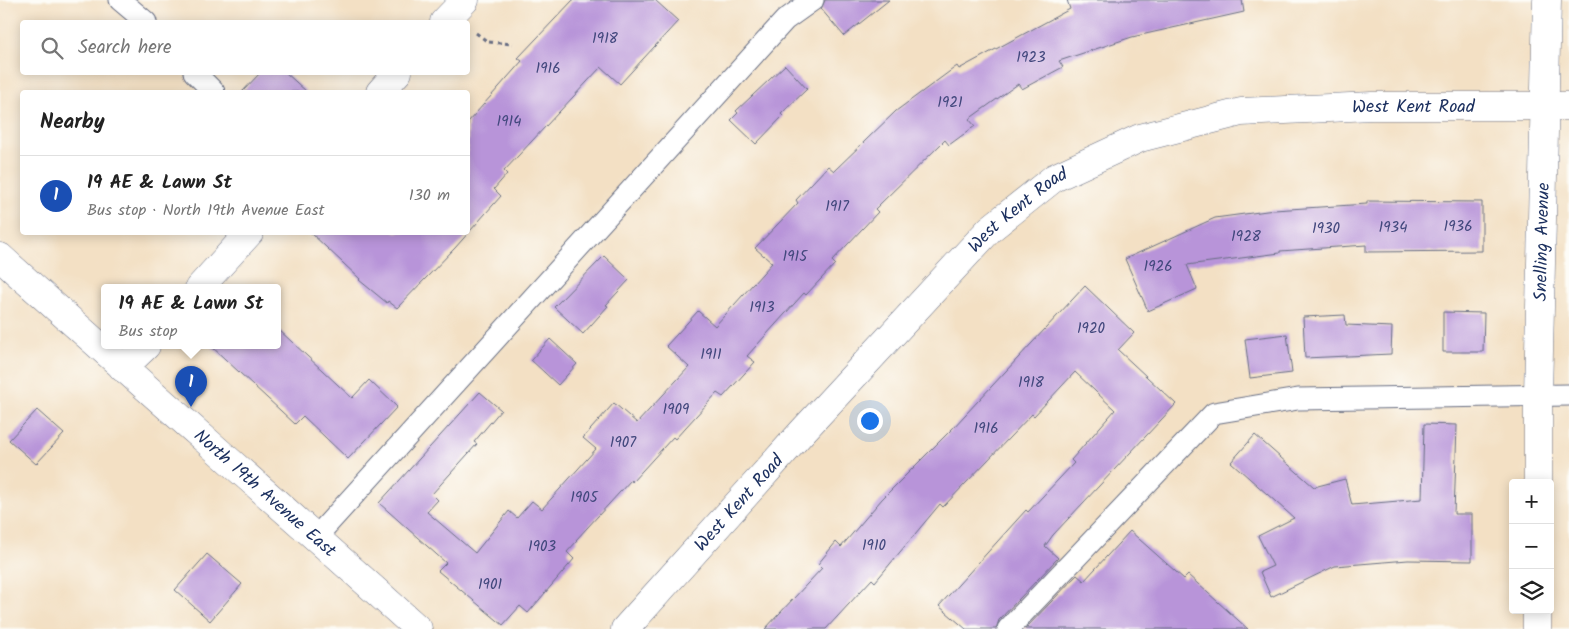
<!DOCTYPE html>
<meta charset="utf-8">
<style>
:root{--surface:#fff;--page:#f6f6f6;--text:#222;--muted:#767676;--line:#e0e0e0;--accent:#0b8043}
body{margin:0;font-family:Kalam,sans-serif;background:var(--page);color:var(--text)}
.controls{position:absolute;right:15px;bottom:15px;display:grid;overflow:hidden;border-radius:5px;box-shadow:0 2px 12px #0003}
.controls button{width:45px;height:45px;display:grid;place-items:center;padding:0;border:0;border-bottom:1px solid var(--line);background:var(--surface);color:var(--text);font:25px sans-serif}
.you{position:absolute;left:869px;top:420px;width:18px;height:18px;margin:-12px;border:4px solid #fff;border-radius:50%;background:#1a73e8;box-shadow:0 0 0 8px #1a73e833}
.badge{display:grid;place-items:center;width:32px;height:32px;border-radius:50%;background:var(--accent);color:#fff;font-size:16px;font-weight:700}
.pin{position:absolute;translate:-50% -41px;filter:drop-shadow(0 1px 2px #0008)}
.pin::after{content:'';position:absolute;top:26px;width:18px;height:15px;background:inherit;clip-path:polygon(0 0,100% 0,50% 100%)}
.popup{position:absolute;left:101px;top:284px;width:180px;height:65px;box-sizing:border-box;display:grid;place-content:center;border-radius:5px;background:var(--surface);filter:drop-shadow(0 1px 4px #0005);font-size:16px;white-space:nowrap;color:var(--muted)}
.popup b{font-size:19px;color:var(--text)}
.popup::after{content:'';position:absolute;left:50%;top:100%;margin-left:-10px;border:10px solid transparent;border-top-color:var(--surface)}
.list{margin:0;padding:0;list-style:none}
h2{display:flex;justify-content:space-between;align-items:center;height:65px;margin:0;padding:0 20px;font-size:21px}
h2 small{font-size:16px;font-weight:400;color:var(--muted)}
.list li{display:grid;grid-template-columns:32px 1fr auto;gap:15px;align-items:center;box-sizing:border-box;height:80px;padding:0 20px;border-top:1px solid var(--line)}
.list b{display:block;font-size:19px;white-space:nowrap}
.list p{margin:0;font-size:16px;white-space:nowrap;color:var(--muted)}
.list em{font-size:16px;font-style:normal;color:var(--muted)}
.icon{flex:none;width:28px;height:28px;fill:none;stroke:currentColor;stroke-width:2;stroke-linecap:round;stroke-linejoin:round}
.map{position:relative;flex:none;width:1569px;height:629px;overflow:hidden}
.search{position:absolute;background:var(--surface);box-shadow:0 2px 12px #0003;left:20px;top:20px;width:450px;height:55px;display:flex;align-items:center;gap:12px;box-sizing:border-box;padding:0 18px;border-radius:5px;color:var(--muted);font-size:19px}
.panel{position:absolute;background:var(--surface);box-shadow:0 2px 12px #0003;left:20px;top:90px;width:450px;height:145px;border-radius:5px}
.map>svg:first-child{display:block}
.building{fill:#b894d9}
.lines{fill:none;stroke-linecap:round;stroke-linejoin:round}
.service-casing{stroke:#676d82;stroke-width:23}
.minor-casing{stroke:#676d82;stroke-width:29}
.tertiary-casing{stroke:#676d82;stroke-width:29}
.path{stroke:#676d82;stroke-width:3;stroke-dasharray:4 4;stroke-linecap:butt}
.service{stroke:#fff;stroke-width:21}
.minor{stroke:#fff;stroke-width:28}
.tertiary{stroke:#fff;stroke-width:28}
.labels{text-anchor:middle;stroke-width:4;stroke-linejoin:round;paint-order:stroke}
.number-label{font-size:15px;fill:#42487d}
.street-label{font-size:18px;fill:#1b2f5e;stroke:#fdfcf7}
</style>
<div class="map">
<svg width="1569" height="629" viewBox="0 0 1569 629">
<rect width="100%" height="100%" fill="#fdfcf7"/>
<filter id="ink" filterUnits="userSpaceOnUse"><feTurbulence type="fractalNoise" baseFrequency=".02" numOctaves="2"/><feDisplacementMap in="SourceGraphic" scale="10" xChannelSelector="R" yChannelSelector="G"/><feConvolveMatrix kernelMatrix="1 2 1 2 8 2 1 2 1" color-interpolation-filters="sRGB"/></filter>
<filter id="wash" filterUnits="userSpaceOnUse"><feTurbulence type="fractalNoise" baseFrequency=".0096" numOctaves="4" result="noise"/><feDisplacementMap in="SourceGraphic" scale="20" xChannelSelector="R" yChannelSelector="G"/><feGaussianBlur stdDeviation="1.12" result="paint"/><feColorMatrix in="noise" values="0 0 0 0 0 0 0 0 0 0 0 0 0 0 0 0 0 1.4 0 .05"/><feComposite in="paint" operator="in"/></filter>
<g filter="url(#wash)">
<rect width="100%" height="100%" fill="#f3e0c4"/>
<g id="blocks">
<path class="building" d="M573,0h82l23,21 -58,63 -19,-17 -97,104 3,3 -13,15 7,7 -46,52 -58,60 -9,-7 -1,2 -28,-23 1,-1 -50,-47h158v-110l54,-61 -4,-3z
M825,0h64l-45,36 -23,-27z
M1067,0h175l2,12 -112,25 -73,24 4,6 -41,22 -4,-5 -49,35 6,7 -26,19 -4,-5 -70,69 3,3 -46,49 3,3 -29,31 -2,-2 -57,63 8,6 -32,35 -6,-4 -42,46 -2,-2 -41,45 -1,-2 -55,60 1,1 -10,11 7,7 -46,54 -8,-7 -17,19 -65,-54 8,-8 -67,-60 101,-111 21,18 -27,32 3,2 -45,50 6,6 -11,12 48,41 34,-42 8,7 15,-17 10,8 54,-60 -13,-11 31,-35 23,20 52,-56 -23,-21 32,-35 17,15 57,-63 -17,-15 43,-45 -2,-3 32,-34 6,5 62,-60 61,-45 2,3 111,-60z
M785,65l22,24 -26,25 2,2 -27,28 -25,-24 7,-7 -2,-2z
M261,72h24l22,20h-65z
M1367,201l115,1v49l-116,1v-7l-86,6v2l-93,12 10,24 -49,22 -23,-52 90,-41 59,-8 93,-6z
M604,256l25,24 -23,25 2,1 -25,28 -29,-27z
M1085,286l49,47 -16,17 58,54 -123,131 -8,11 13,12 -59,62 -3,9h-30l-27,-23 87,-96 2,2 46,-49 -3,-3 44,-50 -40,-38 -41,44 -2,-2 -89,93 -3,-3 -65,78 -3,-3 -46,50h-61l57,-61 -4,-4 18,-22 5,5 41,-48 70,-70z
M1443,312l41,1 -1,39h-40z
M1345,315l1,10 46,2 -1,27 -86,4 -2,-41z
M277,328l75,70 17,-18 28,27 -49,52 -45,-43 -8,8 -84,-78h66z
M1287,334l5,39 -42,5 -5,-39z
M550,339l27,25 -19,21 -27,-25z
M37,410l27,24 -28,30 -27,-24z
M1424,424l33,1 -3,89h18v47l-64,-1 -73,6 -64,31 -11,-25 13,-6 -15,-30 36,-18 -63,-56 24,-27 59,52 31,-8 7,26 70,-6z
M1130,531l54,48 4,-4 60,54h-223l52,-54 7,6z
M207,554l35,30 -32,37 -35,-31z"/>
</g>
</g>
<g filter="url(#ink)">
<use href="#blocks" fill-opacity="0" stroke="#676d82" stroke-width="1"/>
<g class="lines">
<defs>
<path id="service" d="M120,0l26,22
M194,72l20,20
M316,537l469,-517 28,-20
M1008,629l206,-216 84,-14 271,-4"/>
<g id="minor">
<path d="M444,22l21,-22"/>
<path d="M380,92l18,-20"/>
<path d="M199,288l51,-56"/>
<path d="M123,368l23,-22"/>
<path id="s1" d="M1538,483v-88l9,-395"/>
<path id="s2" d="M625,629l177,-197 188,-203 64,-51 86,-40 101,-26 131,-6h197"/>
<path d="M1537,629v-19"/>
</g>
<g id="tertiary">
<path id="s3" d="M0,257c138,125 280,247 418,372"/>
</g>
</defs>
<use href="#service" class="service-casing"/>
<use href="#minor" class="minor-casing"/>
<use href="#tertiary" class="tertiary-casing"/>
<path class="path" d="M476,33l12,9 25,2"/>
<use href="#service" class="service"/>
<use href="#minor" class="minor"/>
<use href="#tertiary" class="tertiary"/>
</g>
</g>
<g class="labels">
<g class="number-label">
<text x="605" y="43">1918</text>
<text x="1031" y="62">1923</text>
<text x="548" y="73">1916</text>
<text x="950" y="107">1921</text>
<text x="509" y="126">1914</text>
<text x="837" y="211">1917</text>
<text x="1458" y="231">1936</text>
<text x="1393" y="232">1934</text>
<text x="1326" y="233">1930</text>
<text x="1246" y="241">1928</text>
<text x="795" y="261">1915</text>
<text x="1158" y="271">1926</text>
<text x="762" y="312">1913</text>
<text x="1091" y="333">1920</text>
<text x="711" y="359">1911</text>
<text x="1031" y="387">1918</text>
<text x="676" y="414">1909</text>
<text x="986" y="433">1916</text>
<text x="623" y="447">1907</text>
<text x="584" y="502">1905</text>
<text x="874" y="550">1910</text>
<text x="542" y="551">1903</text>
<text x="490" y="589">1901</text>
</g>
<g class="street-label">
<text dy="6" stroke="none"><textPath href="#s2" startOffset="995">West Kent Road</textPath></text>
<text dy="6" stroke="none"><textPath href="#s2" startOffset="575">West Kent Road</textPath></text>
<text dy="6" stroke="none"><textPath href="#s1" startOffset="241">Snelling Avenue</textPath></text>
<text dy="6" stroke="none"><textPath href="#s3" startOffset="355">North 19th Avenue East</textPath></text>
<text dy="6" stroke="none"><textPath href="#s2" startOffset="170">West Kent Road</textPath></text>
</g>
</g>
</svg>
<div class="controls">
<button>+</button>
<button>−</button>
<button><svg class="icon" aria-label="layers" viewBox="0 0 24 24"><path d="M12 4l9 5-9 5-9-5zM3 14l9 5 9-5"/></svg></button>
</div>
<div class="you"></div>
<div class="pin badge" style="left:191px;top:407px;background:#1a4fb4">1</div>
<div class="popup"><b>19 AE &amp; Lawn St</b>Bus stop</div>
<div class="search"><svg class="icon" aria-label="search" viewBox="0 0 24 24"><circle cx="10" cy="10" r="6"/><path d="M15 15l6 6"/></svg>Search here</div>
<section class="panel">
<h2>Nearby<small></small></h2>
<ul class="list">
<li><span class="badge" style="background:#1a4fb4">1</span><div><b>19 AE &amp; Lawn St</b><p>Bus stop · North 19th Avenue East</p></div><em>130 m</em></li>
</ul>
</section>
</div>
